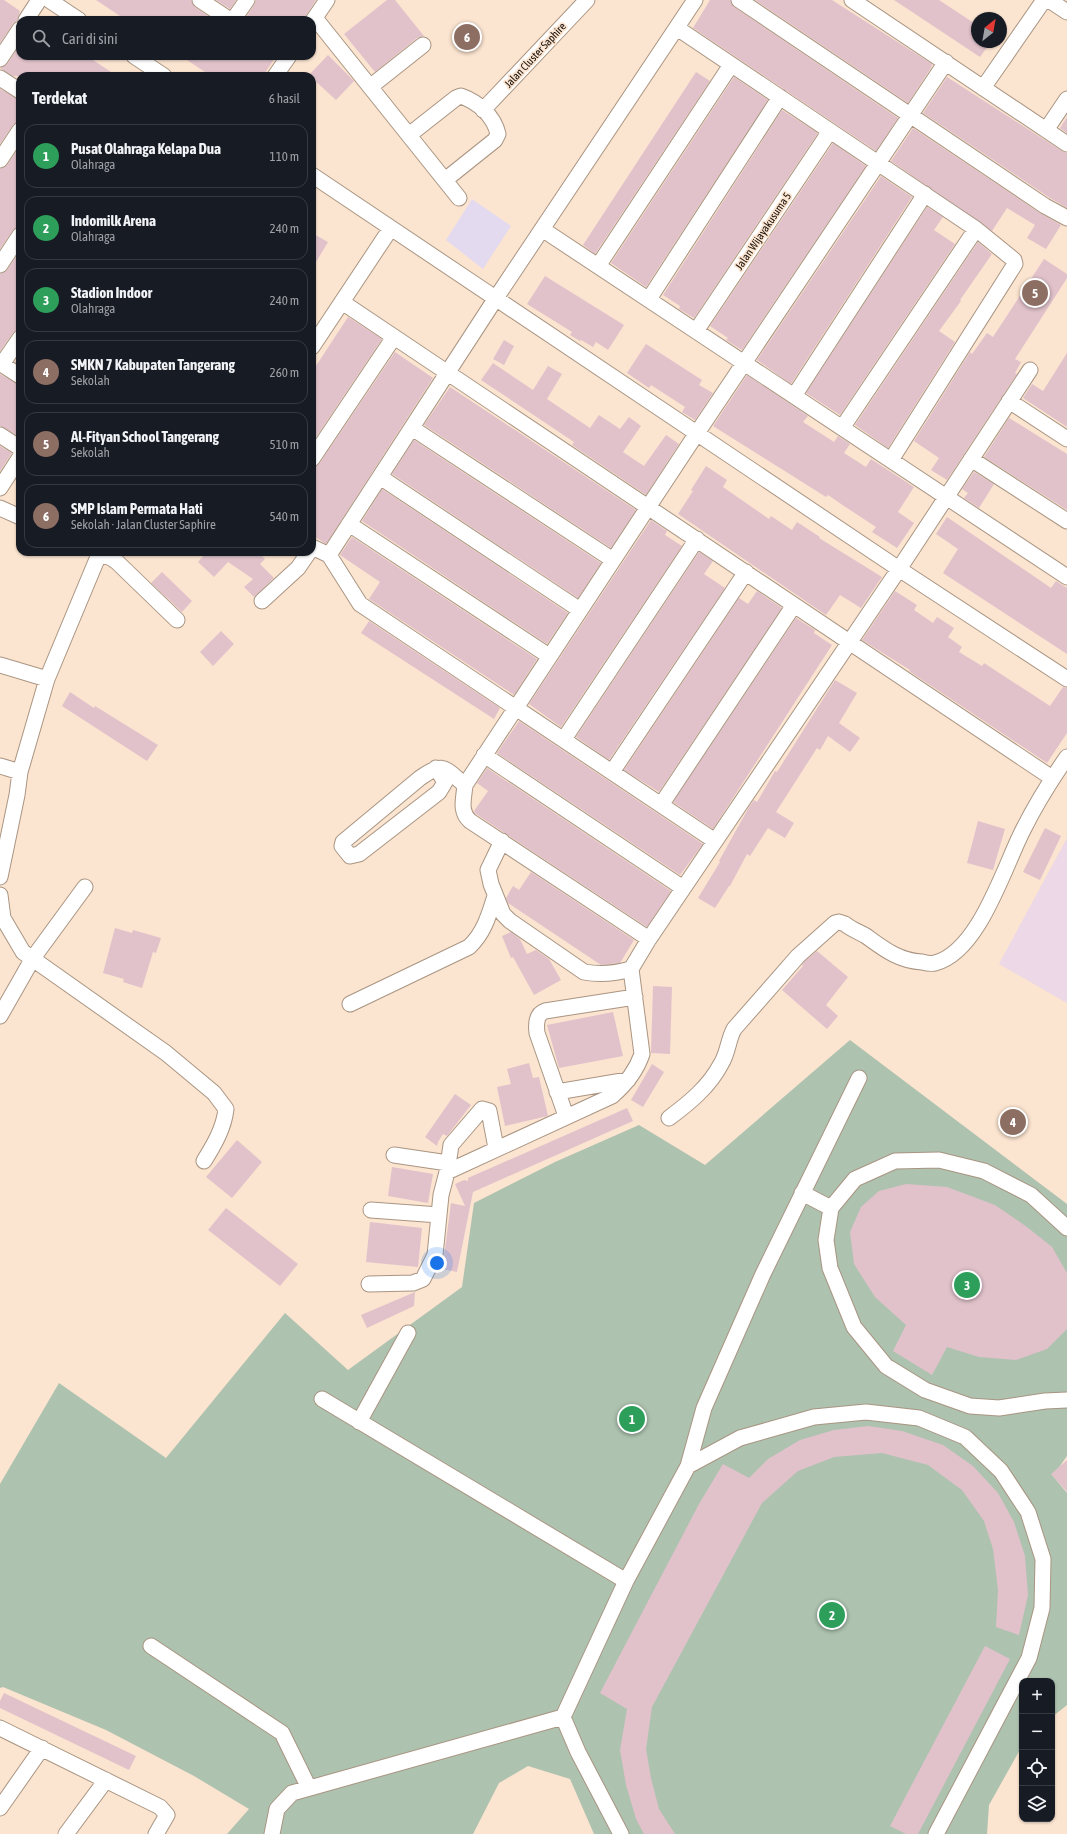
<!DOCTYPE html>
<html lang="id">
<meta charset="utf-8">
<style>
:root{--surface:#171b24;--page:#20242c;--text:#f1f3f6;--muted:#9ea1a6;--line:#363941;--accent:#baa8e0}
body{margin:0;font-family:"Asap Condensed",sans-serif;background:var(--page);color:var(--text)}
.controls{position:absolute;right:12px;bottom:12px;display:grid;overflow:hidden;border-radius:8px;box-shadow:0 1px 3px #0004}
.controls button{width:36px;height:36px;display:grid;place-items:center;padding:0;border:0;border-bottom:1px solid var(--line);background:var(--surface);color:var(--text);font:20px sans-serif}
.compass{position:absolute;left:971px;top:12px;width:36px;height:36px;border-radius:50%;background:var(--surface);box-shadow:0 1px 3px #0004;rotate:31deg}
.you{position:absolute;left:437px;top:1263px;width:14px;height:14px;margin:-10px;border:3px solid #fff;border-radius:50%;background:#1a73e8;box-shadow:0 0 0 6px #1a73e833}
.badge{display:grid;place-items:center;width:26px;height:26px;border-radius:50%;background:var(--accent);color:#fff;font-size:13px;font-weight:700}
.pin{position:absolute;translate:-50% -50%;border:2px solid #fff;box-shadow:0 1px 4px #0006}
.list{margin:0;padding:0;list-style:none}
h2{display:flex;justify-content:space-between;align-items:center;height:52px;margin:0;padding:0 16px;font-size:17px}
h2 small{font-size:13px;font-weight:400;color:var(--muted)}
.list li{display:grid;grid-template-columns:26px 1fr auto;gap:12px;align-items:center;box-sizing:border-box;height:64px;margin:0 8px 8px;padding:0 8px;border:1px solid var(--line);border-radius:12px}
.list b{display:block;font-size:15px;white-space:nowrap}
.list p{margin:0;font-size:13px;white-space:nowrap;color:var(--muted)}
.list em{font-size:13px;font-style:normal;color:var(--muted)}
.icon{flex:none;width:22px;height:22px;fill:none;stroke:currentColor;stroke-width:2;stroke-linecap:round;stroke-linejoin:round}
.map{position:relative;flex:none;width:1067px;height:1834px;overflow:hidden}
.search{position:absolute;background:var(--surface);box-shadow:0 1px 3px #0004;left:16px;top:16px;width:300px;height:44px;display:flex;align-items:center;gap:10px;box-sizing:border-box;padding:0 14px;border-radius:12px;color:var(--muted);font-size:15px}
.panel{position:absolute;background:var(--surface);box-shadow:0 1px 3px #0004;left:16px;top:72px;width:300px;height:484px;border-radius:12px}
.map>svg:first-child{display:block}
.commercial{fill:#ecd8e7}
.medical{fill:#e3daf0}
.green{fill:#adc2af}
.building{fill:#e1c2cb}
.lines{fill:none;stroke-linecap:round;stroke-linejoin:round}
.minor-casing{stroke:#a99582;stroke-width:17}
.minor{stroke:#fff;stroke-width:15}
.labels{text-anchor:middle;stroke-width:3.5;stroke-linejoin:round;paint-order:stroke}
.street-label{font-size:11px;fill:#130c06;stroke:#fbe4d0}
</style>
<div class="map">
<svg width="1067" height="1834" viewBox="0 0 1067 1834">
<rect width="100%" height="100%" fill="#fbe4d0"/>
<path class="commercial" d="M1067,838v165l-68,-39z"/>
<path class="medical" d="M472,199l39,27 -28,43 -37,-29z"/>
<path class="green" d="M850,1040l217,164v252l-14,20 14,17v212l-15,12v-36h-30v65l-33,59 -2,29h-393l-24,-55 -42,-13 -29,17 -26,51h-246l22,-25 -55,-33 -88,-46 -103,-43 -3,1v-204l59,-101 107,75 119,-145 63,57 114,-83 12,-84 81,-41 84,-37 66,40z"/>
<path class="building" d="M0,0h4l16,11 -3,10 -4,3 -13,19z
M96,0h95l4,7 19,13h-88z
M216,0h20l-6,9z
M256,0h60l-13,20h-59l10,-15z
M387,0h8l29,36 -7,2 -42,34 -31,-38z
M710,0h20l4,7 164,111 -22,33 -183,-123z
M755,0h77l100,64 -1,4 -23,35z
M894,0h45l38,25v17h14l-11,15z
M20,45v11h67l30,20h-104l-13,-8 7,-4z
M328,55l26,26 -18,19 -24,-22v-2l-3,-1z
M181,56h95l-13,20h-52z
M696,72l14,9 -115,173 -12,-9z
M734,77l34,23 -122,187 -35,-24z
M947,77l115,74 5,2v55l-17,-10 -127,-85z
M0,89l20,11v21l-7,4 -13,19z
M782,110l36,23 -124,185 -15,-9 1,-3 -17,-11z
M1067,117v16l-7,-5z
M913,128l127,85 21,12 -15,24 -19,-11 8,-13 -28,-17 -15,23 -101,-70z
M833,143l33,23 -124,184 -16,-10 2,-2 -18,-12z
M20,146v80l-7,4 -13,19v-80l7,-4z
M881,176l31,21 -121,187 -34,-24z
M927,207l16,10 -9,13 21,14 -115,171 -34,-22z
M312,233l16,9 -16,27z
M978,242l14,12 -32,46 1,1 -22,30 16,11 -67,106 -33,-23z
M20,251v78l-7,4 -13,18v-77l7,-4z
M1044,259l23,15v4l-52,81 6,3 -6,11 2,1 -70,106 -16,-10 8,-12 -25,-17 56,-89 2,2 15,-21 6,4z
M545,276l79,49 -16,25 -12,-8 -3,5 -12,-7 -1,1 -10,-6 2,-3 -45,-28z
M348,317l34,22 -70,104v-71z
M504,340l10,6 -10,19 -11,-6z
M646,344l56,36 -3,5 14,8 -18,27 -13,-8 3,-5 -34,-22 -2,3 -22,-15z
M395,352l38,26 -107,166 -14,-9v-67l7,-4z
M1067,353v74l-44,-29 9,-14 11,7z
M20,354v11l-5,-3z
M493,363l40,27 15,-24 14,8 -15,25 43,29 9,-13 21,14 9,-12 12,9 -18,26 21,14 22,-31 13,9 -33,51 -74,-50 2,-3 -93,-62z
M0,374l20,11v52l-20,-11z
M747,375l61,41 -5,6 31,20 4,-6 12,8 -6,9 22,14 5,-8 43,28 -16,25 16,11 -17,25 -25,-16 4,-5 -32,-21 -16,-11 -2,2 -113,-71z
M450,387l186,123 -25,38 -187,-123z
M1009,418l58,36v56l-83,-53z
M414,440l187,123 -23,35 -186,-124z
M0,446l12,7 -12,18z
M706,466l21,14 -4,7 46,32 2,-3 21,14 5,-8 23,15 -1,1 63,39 -21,31 -21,-13 -14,20 -148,-101 15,-23 -2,-1z
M974,472l20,12 -15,24 -15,-10 4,-5 -6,-4z
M382,489l186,124 -21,31 -185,-123z
M947,517l104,71 5,-7 11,7v66l-124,-81 15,-24 -22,-15z
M651,520l16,11 -2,4 17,11 -121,181 -32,-23z
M352,537l185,122 -23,36 -145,-96 11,-17 -40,-27z
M207,552h51l7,7 -5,5 14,14 -20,19 -10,-10 9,-8 -25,-17 -14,15 -16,-15z
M699,552l14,9 -9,13 21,14 -116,172 -33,-23z
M162,572l30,29 -10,11 -31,-29z
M757,591l25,17 -123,184 -35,-22 115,-172 9,6z
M895,591l22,14 -3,5 19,13 4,-6 17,11 -6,9 14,10 -3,5 23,14 2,-3 66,43 13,-19 4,1v45l-20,30 -138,-92 1,-1 -48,-30z
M796,618l19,12 -1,3 18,12 -119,184 -40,-27z
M369,621l131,87 -6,11 -133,-86z
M221,631l13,13 -21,22 -13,-14z
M835,680l22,13 -18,30 21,15 -10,14 -22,-16 -8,14 -3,-2 -41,64 18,11 -9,15 -17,-10 -18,28 -3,-2 -17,32h-1l-14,22 -17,-10 22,-36 -1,-1 30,-54 5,-7 3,2 18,-31 2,1z
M70,692l24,16 1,-2 63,39 -11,16 -85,-55z
M519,721l184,123 -23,31 -183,-122z
M487,768l184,123 -24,36 -171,-113 -2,-3 14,-20 -11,-8z
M978,821l27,8 -12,41 -26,-7z
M1045,828l16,8 -21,44 -17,-8z
M531,872l103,68 -14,23 -19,2 -93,-62 -2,-5 7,-12 6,4z
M115,928l17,5 1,-3 28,8 -5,15 -3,-1 -11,36 -19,-6 1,-3 -21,-6z
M511,932l9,7 7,15 9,-4 13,9 12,21 -27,15 -21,-38 -2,1 -9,-22z
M817,951l31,26 -22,28 12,11 -11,13 -45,-39 21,-24 -1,-1 2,-3z
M653,986l19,1 -2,67 -19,-1z
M613,1012l10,44 -64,12 -12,-43z
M529,1063l4,15 6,-1 9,39 -43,10 -8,-39 14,-3 -4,-15z
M652,1064l12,8 -21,35 -12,-7z
M455,1094l16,11 -24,31 -4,-2 -5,8 -1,4 -12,-9z
M627,1108l6,13 -160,71 -16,80 -19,-4 6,-12 7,-53 14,3 -10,-22 9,-4 4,1v-3z
M237,1140l25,22 -30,36 -26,-21z
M392,1167l41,7 -5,29 -40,-7z
M906,1184l41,3 48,18 32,22 25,20 15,26v56l-20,20 -31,11 -37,-3 -32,-10 -15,28 -39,-24 13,-26 -31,-28 -21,-33 -4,-32 11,-25 18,-16z
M226,1208l72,56 -18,22 -72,-56z
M370,1222l52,6 -4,39 -52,-5z
M415,1292l-1,14 -47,22 -6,-13z
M868,1426l34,5 41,14 30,21 25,27 16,29 11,34 3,39 -9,40 -23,-8 2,-37 -5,-41 -9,-28 -22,-31 -34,-25 -46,-12 -48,4 -36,14 -36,32 -110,204 -6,42 5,29 8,31 16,25h-31l-8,-15 -10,-34 -6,-35 7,-41 -27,-16 99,-189 24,-40 26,14 19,-19 32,-19 34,-10z
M1067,1460v32l-16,-18z
M985,1646l25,13 -92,175h-12l-16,-8z
M4,1693l132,63 -7,14 -129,-62v-7z"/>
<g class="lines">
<defs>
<path id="minor" d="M49,0l30,20
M200,0l30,20
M739,0l306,206 22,12
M852,0l215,144
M1049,0l18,12
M315,18l144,180
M26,20l13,-20
M233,20l14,-20
M312,22l15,-22
M677,28l299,201 38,31 1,4 -124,196
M134,56l30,20
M0,59l20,-30
M275,76l14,-20
M0,78l20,13
M370,87l53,-42
M983,88l61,-88
M483,110l104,-110
M1046,130l21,-31
M409,135l47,-37 5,-2c17,6 33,20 37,38l-3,6 -50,40
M0,160l20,-30
M312,175l587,394 168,110
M542,229l525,348
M0,265l20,-30
M598,266l133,-201
M649,299l131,-202
M342,302l710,476
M696,331l134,-200
M312,347l79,-119
M0,363l20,13
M2,364l18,-26
M794,396l131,-202
M1009,401l58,38
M412,428l201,132
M842,428l134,-199
M0,435l20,13
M312,459l82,-122
M971,459l96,62
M380,477l200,133
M0,488l20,-31
M0,508l20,9
M349,524l200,132
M312,547l17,8 31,49 355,237
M97,552l14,6 6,4 60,58
M329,555l167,-257 199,-298
M262,601l36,-33 11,-16
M0,665l47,14
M564,739l133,-200
M484,755l199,133
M0,766l20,6 27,-93 53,-127
M436,768l9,14 -6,10 -80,62 -9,2 -8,-10 1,-4 77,-64c24,-17 24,-10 45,7
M612,772l134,-200
M661,805l133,-200
M502,841l-14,29 3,14 12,30 7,7 74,51c17,3 30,2 47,-3
M0,877l17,-82 3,-23
M0,895l3,23 20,34 143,101 48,40 12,16c-2,19 -12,36 -22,52
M649,939l-179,-118c-11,-10 -6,-23 -5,-36l232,-352 249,-371
M350,1004l119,-57c15,-14 20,-32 26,-51
M0,1016l33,-58 52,-71
M557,1092l71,-12
M566,1116l-29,-83c-1,-8 -1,-19 8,-22l90,-14
M669,1118c20,-15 40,-31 52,-54 7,-11 7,-24 13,-35l64,-73 37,-33 4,-1 6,2c6,5 14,8 21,12 18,13 33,25 56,26 4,1 9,2 13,1 44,-11 69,-96 88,-133 13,-26 28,-50 44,-73
M394,1155l54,8
M447,1172l4,-27 31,-36 7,2 7,37
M802,1193l29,15
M371,1210l68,5
M1067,1228l-36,-33 -47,-24 -45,-11 -44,1 -40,18 -24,29 -5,32 4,28 24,59 32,39 39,24 45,16 29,2 46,-7 22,-1
M369,1284l44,-1 10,-4 12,-24 6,-60 6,-23 165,-76c14,-12 24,-24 30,-42l-11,-85 18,-30 250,-370 131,-199
M322,1399l304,182
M359,1422l49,-89
M688,1466l16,-58 59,-134 96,-196
M151,1646l131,87 27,55
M0,1728l160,79 7,8 -11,19
M0,1808l42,-60
M66,1834l40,-54
M272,1834l5,-25 15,-16 271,-76
M621,1834l-43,-82 -15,-35 63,-136 62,-115 52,-28 74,-21 52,-5 53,6 46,19 36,34 27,41 15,47 -1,49 -13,50 -93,176"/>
</defs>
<use href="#minor" class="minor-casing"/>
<use href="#minor" class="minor"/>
</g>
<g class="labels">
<g class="street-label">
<text transform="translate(535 55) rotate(-47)" y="4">Jalan Cluster Saphire</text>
<text transform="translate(763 231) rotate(-56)" y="4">Jalan Wijayakusuma 5</text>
</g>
</g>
</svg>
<div class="controls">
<button>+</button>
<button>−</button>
<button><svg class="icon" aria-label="locate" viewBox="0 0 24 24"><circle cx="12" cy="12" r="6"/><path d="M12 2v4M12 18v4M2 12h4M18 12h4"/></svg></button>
<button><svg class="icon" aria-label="layers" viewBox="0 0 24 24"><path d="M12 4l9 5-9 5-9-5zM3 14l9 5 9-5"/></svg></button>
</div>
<svg class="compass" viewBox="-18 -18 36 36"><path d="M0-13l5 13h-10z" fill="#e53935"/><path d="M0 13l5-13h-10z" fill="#9ea1a6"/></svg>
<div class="you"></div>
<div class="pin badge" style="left:632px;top:1419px;background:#2e9e5b">1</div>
<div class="pin badge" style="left:832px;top:1615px;background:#2e9e5b">2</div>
<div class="pin badge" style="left:967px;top:1285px;background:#2e9e5b">3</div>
<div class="pin badge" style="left:1013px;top:1122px;background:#8d6e63">4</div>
<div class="pin badge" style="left:1035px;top:293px;background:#8d6e63">5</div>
<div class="pin badge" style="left:467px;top:37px;background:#8d6e63">6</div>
<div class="search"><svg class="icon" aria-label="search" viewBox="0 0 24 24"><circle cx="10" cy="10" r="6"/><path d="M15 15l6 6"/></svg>Cari di sini</div>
<section class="panel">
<h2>Terdekat<small>6 hasil</small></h2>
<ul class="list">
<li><span class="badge" style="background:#2e9e5b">1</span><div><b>Pusat Olahraga Kelapa Dua</b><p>Olahraga</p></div><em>110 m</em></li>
<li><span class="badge" style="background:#2e9e5b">2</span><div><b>Indomilk Arena</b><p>Olahraga</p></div><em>240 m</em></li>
<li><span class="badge" style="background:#2e9e5b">3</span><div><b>Stadion Indoor</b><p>Olahraga</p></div><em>240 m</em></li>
<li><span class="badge" style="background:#8d6e63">4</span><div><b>SMKN 7 Kabupaten Tangerang</b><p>Sekolah</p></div><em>260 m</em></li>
<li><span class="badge" style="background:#8d6e63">5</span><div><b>Al-Fityan School Tangerang</b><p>Sekolah</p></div><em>510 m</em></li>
<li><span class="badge" style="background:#8d6e63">6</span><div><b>SMP Islam Permata Hati</b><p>Sekolah · Jalan Cluster Saphire</p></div><em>540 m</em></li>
</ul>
</section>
</div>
